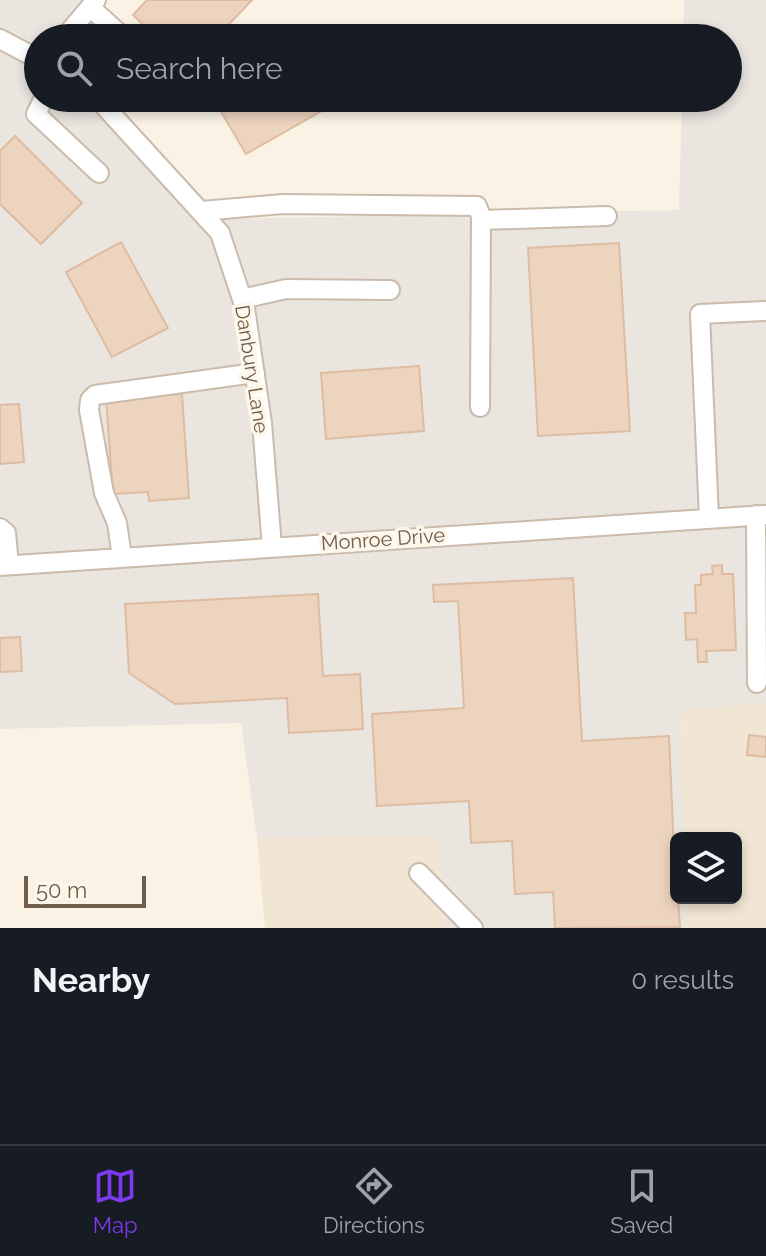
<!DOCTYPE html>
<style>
:root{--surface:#171b24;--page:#242831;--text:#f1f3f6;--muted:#9ea1a6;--line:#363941;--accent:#7c3aed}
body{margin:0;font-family:Raleway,sans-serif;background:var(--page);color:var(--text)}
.controls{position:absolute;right:24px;bottom:24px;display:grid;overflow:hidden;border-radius:12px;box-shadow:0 4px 12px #0003}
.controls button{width:72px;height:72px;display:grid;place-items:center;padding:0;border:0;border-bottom:2px solid var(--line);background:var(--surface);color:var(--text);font:40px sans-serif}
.scale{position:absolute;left:24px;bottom:20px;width:122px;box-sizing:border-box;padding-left:8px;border:4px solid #705b4c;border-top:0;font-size:22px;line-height:28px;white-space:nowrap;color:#705b4c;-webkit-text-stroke:6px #fdf7ea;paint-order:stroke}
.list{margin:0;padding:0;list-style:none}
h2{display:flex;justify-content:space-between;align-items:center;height:104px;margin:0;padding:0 32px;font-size:34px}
h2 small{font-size:26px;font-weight:400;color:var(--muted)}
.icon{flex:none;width:44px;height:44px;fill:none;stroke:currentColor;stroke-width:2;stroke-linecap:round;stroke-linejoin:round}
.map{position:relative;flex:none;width:766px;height:928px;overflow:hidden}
.search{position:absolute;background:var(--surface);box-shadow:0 4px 12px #0003;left:24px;right:24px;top:24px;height:88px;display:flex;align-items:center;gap:20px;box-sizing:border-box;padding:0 28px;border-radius:44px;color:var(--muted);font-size:30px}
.sheet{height:216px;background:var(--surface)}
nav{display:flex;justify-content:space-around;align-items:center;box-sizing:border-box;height:112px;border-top:2px solid var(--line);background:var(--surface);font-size:22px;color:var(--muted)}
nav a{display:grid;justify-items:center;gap:4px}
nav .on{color:var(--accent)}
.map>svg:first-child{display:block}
.residential{fill:#f1e5d4}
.industrial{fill:#eae5df}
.building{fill:#edd4bf;stroke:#debca1;stroke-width:2}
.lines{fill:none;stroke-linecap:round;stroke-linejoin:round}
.minor-casing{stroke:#cabbac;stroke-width:22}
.minor{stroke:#fff;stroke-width:18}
.labels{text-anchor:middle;stroke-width:7;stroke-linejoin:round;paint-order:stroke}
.street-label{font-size:20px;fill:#705b4c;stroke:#fdf7ea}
</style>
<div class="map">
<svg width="766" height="928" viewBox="0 0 766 928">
<rect width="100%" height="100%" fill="#faf3e5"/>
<path class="residential" d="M766,703v225h-80l-1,-30h51v-60h-52l-3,-130z
M438,836l8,92h-181l-8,-90z"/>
<path class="industrial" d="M0,0h88l-24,38h-26v60h59l117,121 465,-9 3,-112h46v-60h-45l1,-38h82v703l-85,6 3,129h-8v60h9l1,30h-240l-9,-92 -180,2 -16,-115 -241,6z"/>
<path class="building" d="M147,0h105l-36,38h-59l-24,-23z
M213,98h108l6,10 -81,46z
M15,136l67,67 -41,41 -41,-40v-53z
M121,242l47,86 -56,29 -46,-85z
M619,243l11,188 -92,5 -10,-188z
M419,366l5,65 -98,8 -5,-66z
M182,394l7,104 -40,3 -1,-9 -35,2 -7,-95z
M19,404l5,58 -24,2v-59z
M722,565v9h11l3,76 -30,1 1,11h-9l-1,-23 -11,1 -1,-27h11l-1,-28h6v-10l12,-1 -1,-8z
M573,578l9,163 87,-5 7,162h2l2,29 -125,1 -2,-36 -38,2 -3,-53 -41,2 -2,-42 -92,5 -5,-92 92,-6 -6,-107 -24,1 -1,-17z
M318,594l5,82 37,-2 3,55 -74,4 -2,-35 -112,6 -46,-31 -4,-69z
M20,637l2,34 -22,1v-34z
M749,735l17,2v20l-19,-2z"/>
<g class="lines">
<defs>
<path id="minor" d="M90,7l34,31
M64,38l32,-38
M0,39l38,20
M44,98l-8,16 63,59
M97,98l123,135 25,75 17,115 10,124
M201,211l82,-7 194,2 4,10 -1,191
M481,220l126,-4
M242,299l44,-10 104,1
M756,515l1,168
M709,518l-9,-204 66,-3
M0,528l6,5 3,32
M122,557l-5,-34 -13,-30 -15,-83 1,-10 5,-5 160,-22
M0,566l766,-51
M419,873l54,55"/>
</defs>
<use href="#minor" class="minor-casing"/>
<use href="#minor" class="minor"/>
</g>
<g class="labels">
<g class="street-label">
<text transform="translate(252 369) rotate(81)" y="7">Danbury Lane</text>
<text transform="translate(383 539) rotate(-4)" y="7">Monroe Drive</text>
</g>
</g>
</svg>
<div class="controls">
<button><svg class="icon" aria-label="layers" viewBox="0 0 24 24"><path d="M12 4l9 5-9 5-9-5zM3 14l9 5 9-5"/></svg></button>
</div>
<div class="scale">50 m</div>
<div class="search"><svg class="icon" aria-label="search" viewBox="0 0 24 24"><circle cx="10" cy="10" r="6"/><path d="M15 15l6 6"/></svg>Search here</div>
</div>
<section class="sheet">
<h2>Nearby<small>0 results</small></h2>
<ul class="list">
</ul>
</section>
<nav>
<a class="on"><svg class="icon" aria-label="map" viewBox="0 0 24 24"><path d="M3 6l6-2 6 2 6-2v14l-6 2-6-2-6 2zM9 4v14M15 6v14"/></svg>Map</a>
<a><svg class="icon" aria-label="directions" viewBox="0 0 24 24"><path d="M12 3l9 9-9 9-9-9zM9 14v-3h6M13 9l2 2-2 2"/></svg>Directions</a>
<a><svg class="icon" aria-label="saved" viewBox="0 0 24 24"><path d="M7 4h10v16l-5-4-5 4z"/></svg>Saved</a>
</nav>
